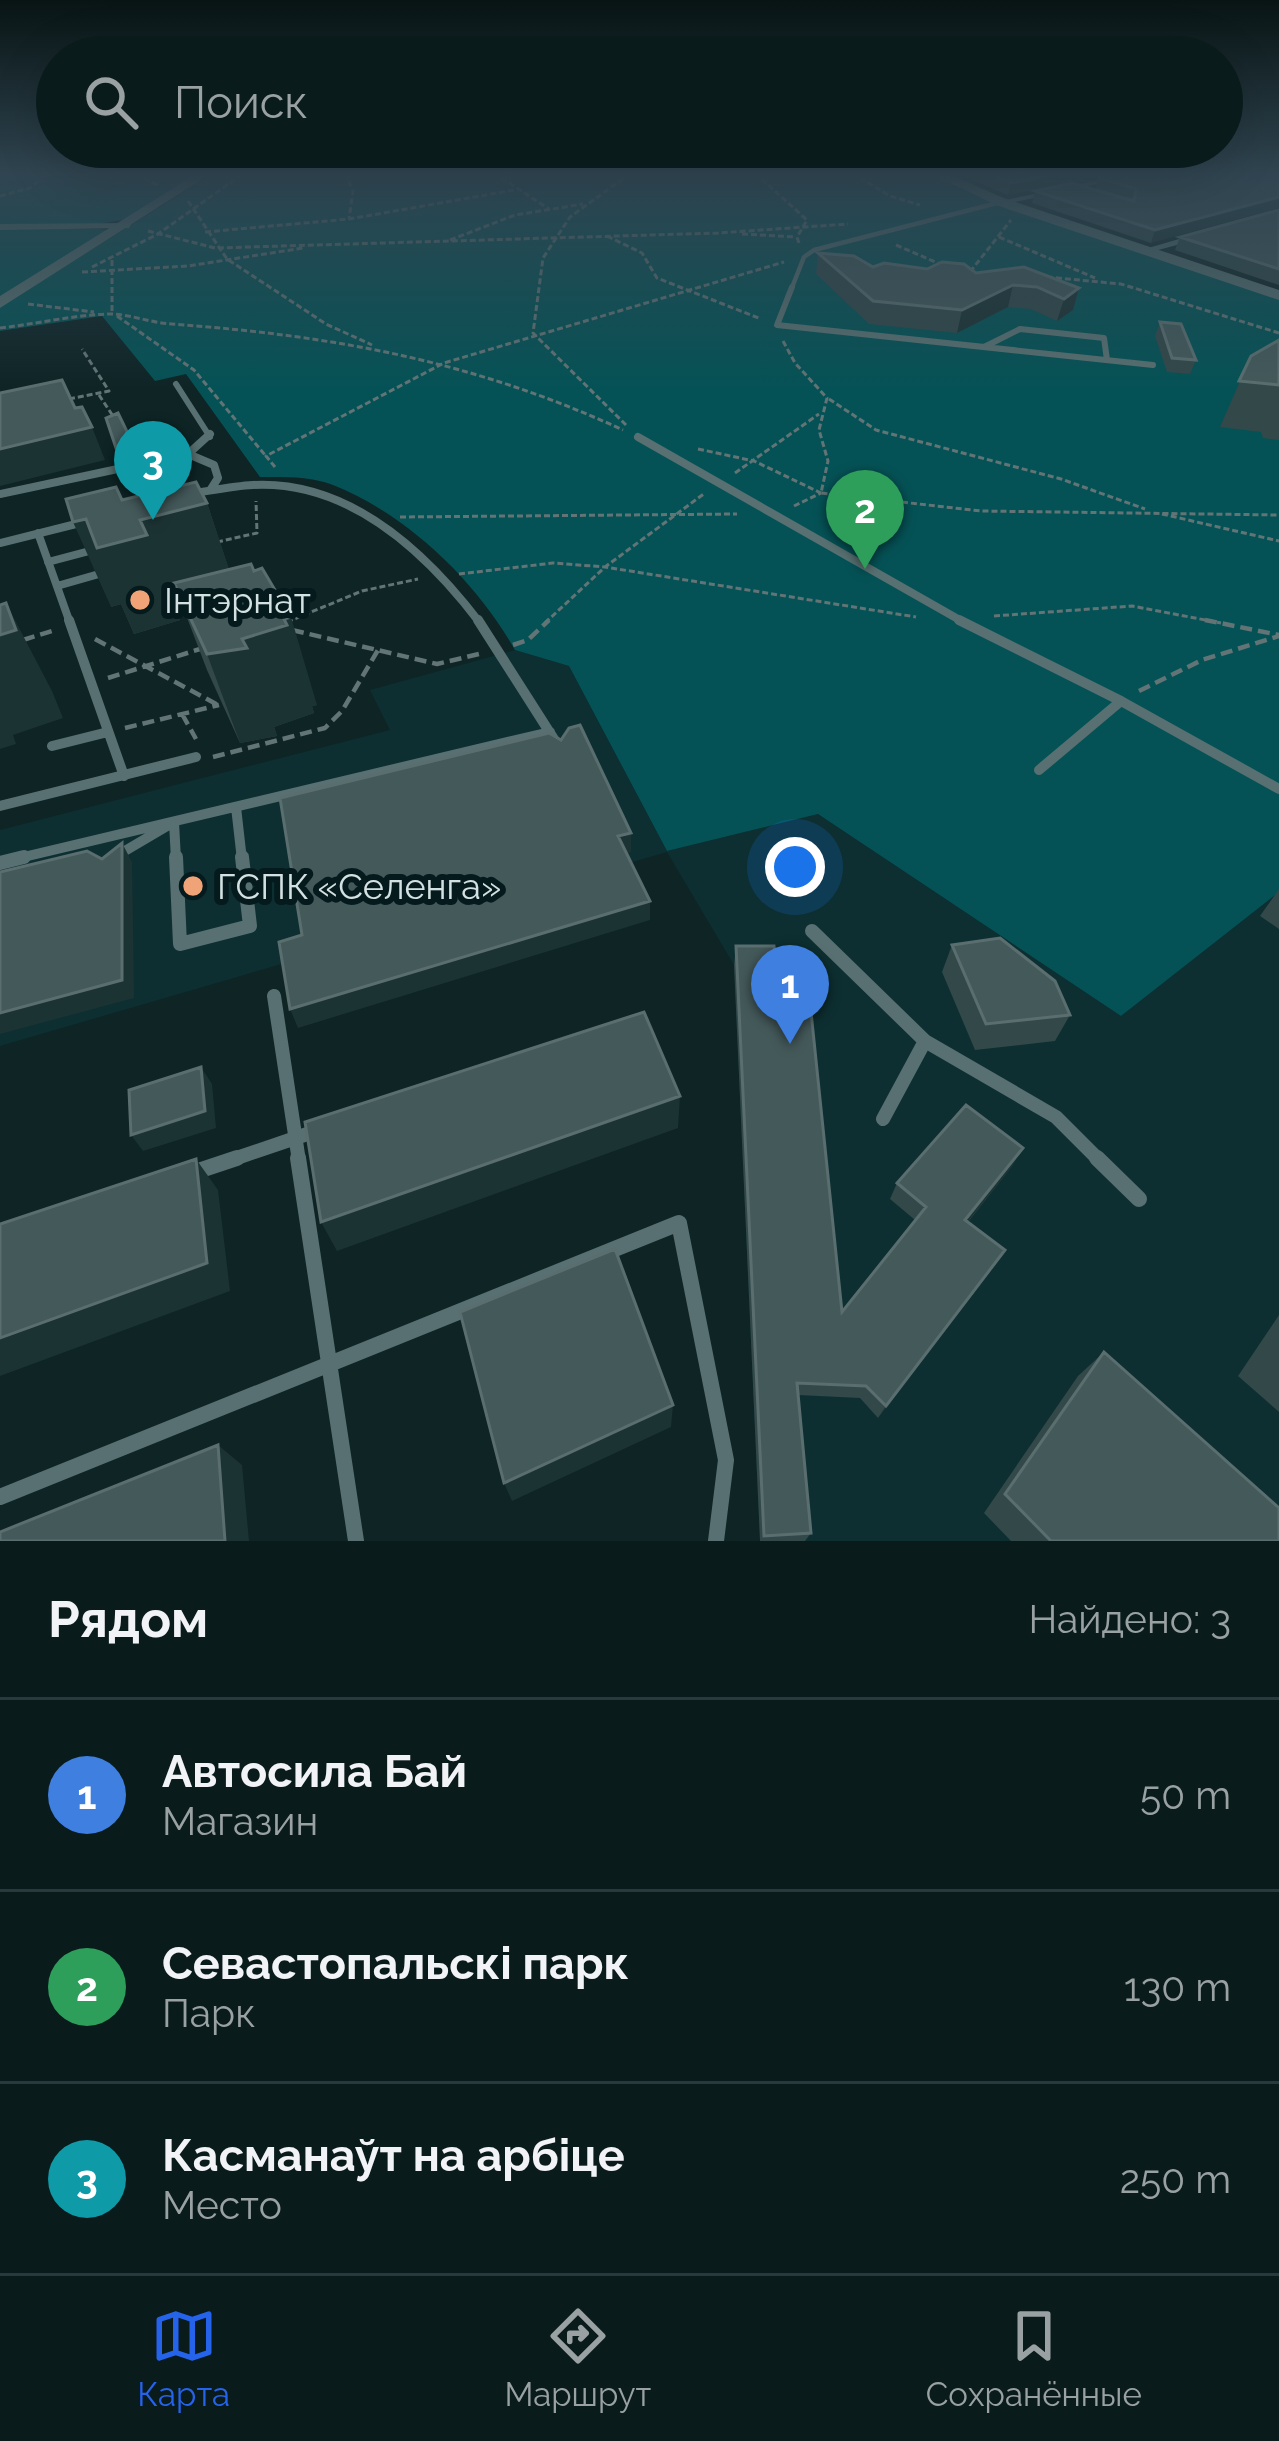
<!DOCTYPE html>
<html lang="ru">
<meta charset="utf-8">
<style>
:root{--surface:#0a1b1c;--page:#132425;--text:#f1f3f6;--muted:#99a1a3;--line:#2a393b;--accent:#2563eb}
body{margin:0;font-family:Raleway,sans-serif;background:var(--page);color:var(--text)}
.you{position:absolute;left:795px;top:867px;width:42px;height:42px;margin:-30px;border:9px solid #fff;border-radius:50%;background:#1a73e8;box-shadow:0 0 0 18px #1a73e833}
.badge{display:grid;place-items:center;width:78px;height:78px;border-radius:50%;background:var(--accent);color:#fff;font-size:39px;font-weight:700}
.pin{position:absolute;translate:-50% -99px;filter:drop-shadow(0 3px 6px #0008)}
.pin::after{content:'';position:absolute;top:63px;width:42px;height:36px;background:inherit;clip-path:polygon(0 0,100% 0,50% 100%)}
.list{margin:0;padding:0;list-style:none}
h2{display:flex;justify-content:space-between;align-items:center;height:156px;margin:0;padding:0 48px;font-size:51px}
h2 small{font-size:39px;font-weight:400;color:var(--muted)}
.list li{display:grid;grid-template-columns:78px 1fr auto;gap:36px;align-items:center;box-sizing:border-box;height:192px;padding:0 48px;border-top:3px solid var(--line)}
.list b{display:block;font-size:45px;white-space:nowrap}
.list p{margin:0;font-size:39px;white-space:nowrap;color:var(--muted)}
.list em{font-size:39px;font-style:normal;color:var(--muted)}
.icon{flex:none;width:66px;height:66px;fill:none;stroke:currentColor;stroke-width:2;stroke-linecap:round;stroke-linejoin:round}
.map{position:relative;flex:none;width:1279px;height:1541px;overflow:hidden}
.search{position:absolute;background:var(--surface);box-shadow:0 12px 48px #0002;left:36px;right:36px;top:36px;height:132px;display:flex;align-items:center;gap:30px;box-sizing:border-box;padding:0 42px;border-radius:66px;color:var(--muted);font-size:45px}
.sheet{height:732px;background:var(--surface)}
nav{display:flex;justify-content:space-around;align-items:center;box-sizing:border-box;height:168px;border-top:3px solid var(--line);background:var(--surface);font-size:33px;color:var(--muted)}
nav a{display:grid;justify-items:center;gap:6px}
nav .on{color:var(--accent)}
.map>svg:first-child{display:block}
.built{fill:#0d2f31}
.green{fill:#055256}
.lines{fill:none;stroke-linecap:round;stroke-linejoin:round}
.path-far1{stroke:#627475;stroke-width:3;stroke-dasharray:6 3;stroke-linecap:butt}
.path{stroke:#627475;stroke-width:4.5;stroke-dasharray:12 6;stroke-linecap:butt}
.lane-far5{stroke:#587071;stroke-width:4.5}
.lane-far4{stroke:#587071;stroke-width:6}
.lane-far3{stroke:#587071;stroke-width:8}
.lane-far2{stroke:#587071;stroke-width:10}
.lane-far1{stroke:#587071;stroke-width:14}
.lane{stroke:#587071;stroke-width:16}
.street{fill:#587071;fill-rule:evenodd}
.secondary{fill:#587071;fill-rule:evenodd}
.wall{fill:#324849}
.shaded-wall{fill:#1c3334}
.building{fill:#44595a;stroke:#5a6e6f;stroke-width:3}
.poi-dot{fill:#efa376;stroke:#051a1c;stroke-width:4.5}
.labels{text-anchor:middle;stroke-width:12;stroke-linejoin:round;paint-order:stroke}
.poi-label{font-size:36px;fill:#d4e1e2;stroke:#051a1c;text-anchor:start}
</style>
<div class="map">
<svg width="1279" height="1541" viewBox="0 0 1279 1541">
<rect width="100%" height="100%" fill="#0e2425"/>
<path class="built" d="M515,650l54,16 98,185 151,-37 303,202 158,-124v649h-519l-26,-576 -67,-113 -667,194v-216l390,-100 -20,-40z"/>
<path class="green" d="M0,173h200l-72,46 -31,5h-97z
M214,173h717l67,29 281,96v594l-158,124 -303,-202 -151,37 -98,-185 -54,-16c-39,-69 -107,-135 -182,-165 -23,-9 -49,-8 -73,-8l-74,-103 -31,7 -53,-65 -102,15v-24z
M0,229h98l14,1 -112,69z"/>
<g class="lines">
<path class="path-far1" d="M136,173l21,12
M345,173l8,18 -4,28
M494,173l55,36
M755,173l52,47 -10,17 2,6
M852,173l38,23 30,9
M0,196l30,-8 17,-15
M188,201l39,58 99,65 46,21
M148,231l67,17 503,-15 130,-9
M205,232l144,-13 171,-30
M742,234l54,3
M607,236l35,17 15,25 104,41
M999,237l96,41
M450,240l65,-25 68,-11
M896,245l44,19
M112,260v54
M92,267l66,-33 86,-61
M82,272l106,-6 115,-18
M970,272l41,-52
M1047,277l74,7 158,49
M28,304l66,8
M117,316l77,54 71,85
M0,328c36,-4 73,-13 109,-14 21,0 42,9 63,10 163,12 301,37 451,106
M783,341l12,22 32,35 -8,32 9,31 -7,32 160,18 298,4
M99,395l14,21
M69,399l40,-8 -27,-42
M829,399l47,31 185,49 84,30
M626,425l-93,-92 10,-75 27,-41 61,-44
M698,449l56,12 67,32
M275,467l-9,-11 178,-93 340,-101
M735,473l84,-59
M794,506l27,-13
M1162,514l117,27
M400,517l337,-3
M217,542l40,-9 -1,-32
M459,574l94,-11 52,4 311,50
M994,616l138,-10 89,17
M287,622l75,-31 56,-12
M545,623l60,-56 100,-74"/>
<path class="path" d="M1205,620l74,15
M292,630l145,34 42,-10
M95,639l123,66
M23,640l29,-9
M513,645l15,-5 21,-20
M108,678l92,-29
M1139,691l63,-31 77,-24
M182,714l14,25
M125,728l94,-23
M213,757l112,-29 17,-17 36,-61"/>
<path class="lane-far5" d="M791,290l13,-33 10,-7 187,-48"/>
<path class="lane-far4" d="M792,287l-15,38 376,40
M984,347l36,-18 84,9 3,22
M176,384l34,53"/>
<path class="lane-far3" d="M638,437l327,186
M188,454l22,-20
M0,494l188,-40 26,11 4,13 -7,11
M189,494c21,-3 43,-8 64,-9 97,-5 173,67 227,138
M38,533l32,90
M0,543l84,-21
M48,562l49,-13
M57,586l49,-14"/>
<path class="lane-far2" d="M69,620l55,156
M478,620l81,127
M959,620l162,81 158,88
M52,746l56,-14
M1039,770l82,-69
M0,806l196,-49
M236,807l6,53
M118,855l56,-33 2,38
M11,860l539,-128"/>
<path class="lane-far1" d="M176,857l4,87 70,-18 -8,-69
M0,863l24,-6
M812,931l113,110
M274,996l25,165
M883,1119l42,-78 131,76 44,44
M228,1161l91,-31"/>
<path class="lane" d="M298,1158l58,383
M1097,1158l42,41
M195,1172l42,-14
M0,1497l679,-274 47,237 -10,81"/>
<path class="street" d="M1134,173h15l-148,32 -5,-3z
M132,223l-3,5 -129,2v-6z
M1203,232l4,5 -64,17 -5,-3z"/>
<path class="secondary" d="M198,173h14l-212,135v-12z
M930,173h16l60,26 273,91v10l-283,-95z"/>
</g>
<path class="wall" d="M957,173h157l-106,22z
M1279,173l-128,70 -119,-40 3,-12 60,-2 3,-12z
M1279,210v75l-104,-35 5,-13z
M818,253l55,14 103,6 103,15 -6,22 -16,11 -26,-12 -23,-2 -51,26 -88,-9 -53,-50z
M1160,322l36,38 -6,14 -23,-2 -12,-36z
M1279,340v100l-16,-2 -2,-6 -41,-5 31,-71z
M122,500l85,3 22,67 88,135 -5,1 2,7 -40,14 3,9 -37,7 -33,-73 -26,-68 -7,2 6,16 -46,14 -13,-30 -10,3z
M1279,889v40l-19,-13z
M952,945l118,70 -15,26 -80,9 -33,-78z
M736,946l41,28 65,338 73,-92 -25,-21 7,-16 116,-18 -45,57 37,28 -127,168 -18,-20 -62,-3 13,138 -6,8h-45l-26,-576z
M1279,1315v97l-41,-36z
M1104,1352l175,189h-268l-27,-28 94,-137z"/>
<path class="shaded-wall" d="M1060,173h54l-106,22 3,-12z
M1279,197v11l-128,35 4,-13z
M1013,285l-5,22 -51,26 5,-23z
M1079,288l-6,22 -16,11 7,-22z
M92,427l13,33 -105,26v-37z
M135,448l3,8 -18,4 -3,-9z
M145,468l3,9 -20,5 -4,-9z
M207,503l28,84 -61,-4 7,19 -7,2 6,16 -46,14 -13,-30 -10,3 -38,-85 13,-3 54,1z
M6,603l46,88 11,27 -50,17 3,9 -16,5v-114z
M291,617l26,88 -5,1 2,7 -40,14 3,9 -37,7 -33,-89z
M631,833v19l-12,3 -1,-19z
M122,843l10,19 2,136 -134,36v-21z
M650,901v19l-352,108 -8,-19z
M201,1067l11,17 4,44 -73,23 -12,-16z
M680,1096l-2,32 -341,123 -16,-29z
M1023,1148l-10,17 -56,70 8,-15z
M196,1159l22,31 12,101 -230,85v-38z
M1005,1250l-10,15 -117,153 8,-12z
M673,1405l-2,22 -159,74 -8,-18z
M218,1445l24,20 7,76h-24z"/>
<path class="building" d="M987,173h73l-49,10z
M1120,173h159v24l-124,33 -120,-39 37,-8 62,18 2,-12 -38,-12z
M1279,210v59l-99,-32z
M818,253l36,3 19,11 11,-4 43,6 15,-7 22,2 12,9 48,-6 55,21 -15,11 -27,-12 -24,-2 -51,25 -89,-9z
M1160,322l21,2 15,36 -24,-2z
M1279,340v45l-40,-4 12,-25z
M62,380l13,28 7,-1 10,20 -92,22v-56z
M118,413l17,35 -18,3 -11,-33z
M142,463l3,5 -21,5 -2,-6z
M196,482l11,21 -67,17 7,15 -50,13 -11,-29 -13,3 -7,-23 50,-12 6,13z
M251,564l3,7 8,-3 29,49 -7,2 3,6 -45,14 5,9 -40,6 -33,-71z
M6,603l10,27 -16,5v-30z
M580,725l51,108 -13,3 32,65 -360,108 -11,-67 23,-7 -22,-137 269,-65 12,7 8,-12z
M122,843v137l-122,33v-141l87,-21 15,8z
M1000,938l55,43 15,34 -84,9 -34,-79z
M736,946h38l3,28 30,-1 35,339 84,-105 -29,-24 69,-78 57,43 -58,72 40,30 -119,156 -20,-20 -69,-3 14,150 -47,3z
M644,1012l36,84 -359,126 -16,-100z
M201,1067l4,44 -74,24 -2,-45z
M196,1159l11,104 -207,75v-114z
M615,1249l58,156 -169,78 -44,-171z
M1104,1352l175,156v33h-228l-46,-47z
M218,1445l7,96h-225v-9z"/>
<linearGradient id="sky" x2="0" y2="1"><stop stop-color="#081414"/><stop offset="0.45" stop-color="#304551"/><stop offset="1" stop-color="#304551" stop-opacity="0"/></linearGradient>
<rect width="1279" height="388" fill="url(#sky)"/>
<g class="poi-dot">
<circle cx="140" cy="600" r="12"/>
<circle cx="193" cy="886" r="12"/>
</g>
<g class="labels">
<g class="poi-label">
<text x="164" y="613">Інтэрнат</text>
<text x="217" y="899">ГСПК «Селенга»</text>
</g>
</g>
</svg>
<div class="you"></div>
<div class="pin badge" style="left:790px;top:1044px;background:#3f7fe0">1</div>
<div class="pin badge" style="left:865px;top:569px;background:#2e9e5b">2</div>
<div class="pin badge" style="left:153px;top:520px;background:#0f9aa8">3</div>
<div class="search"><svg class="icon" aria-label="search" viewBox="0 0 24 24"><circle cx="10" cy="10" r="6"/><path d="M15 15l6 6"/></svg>Поиск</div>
</div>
<section class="sheet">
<h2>Рядом<small>Найдено: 3</small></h2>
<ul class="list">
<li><span class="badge" style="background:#3f7fe0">1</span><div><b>Автосила Бай</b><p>Магазин</p></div><em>50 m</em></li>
<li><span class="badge" style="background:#2e9e5b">2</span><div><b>Севастопальскі парк</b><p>Парк</p></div><em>130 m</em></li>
<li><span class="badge" style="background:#0f9aa8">3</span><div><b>Касманаўт на арбіце</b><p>Место</p></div><em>250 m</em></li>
</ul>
</section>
<nav>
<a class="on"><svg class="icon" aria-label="map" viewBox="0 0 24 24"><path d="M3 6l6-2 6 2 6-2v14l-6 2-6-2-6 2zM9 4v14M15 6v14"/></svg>Карта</a>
<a><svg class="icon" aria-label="directions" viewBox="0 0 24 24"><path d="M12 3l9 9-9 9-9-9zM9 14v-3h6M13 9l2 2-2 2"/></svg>Маршрут</a>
<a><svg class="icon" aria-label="saved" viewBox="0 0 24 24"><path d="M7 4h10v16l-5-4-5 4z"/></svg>Сохранённые</a>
</nav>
